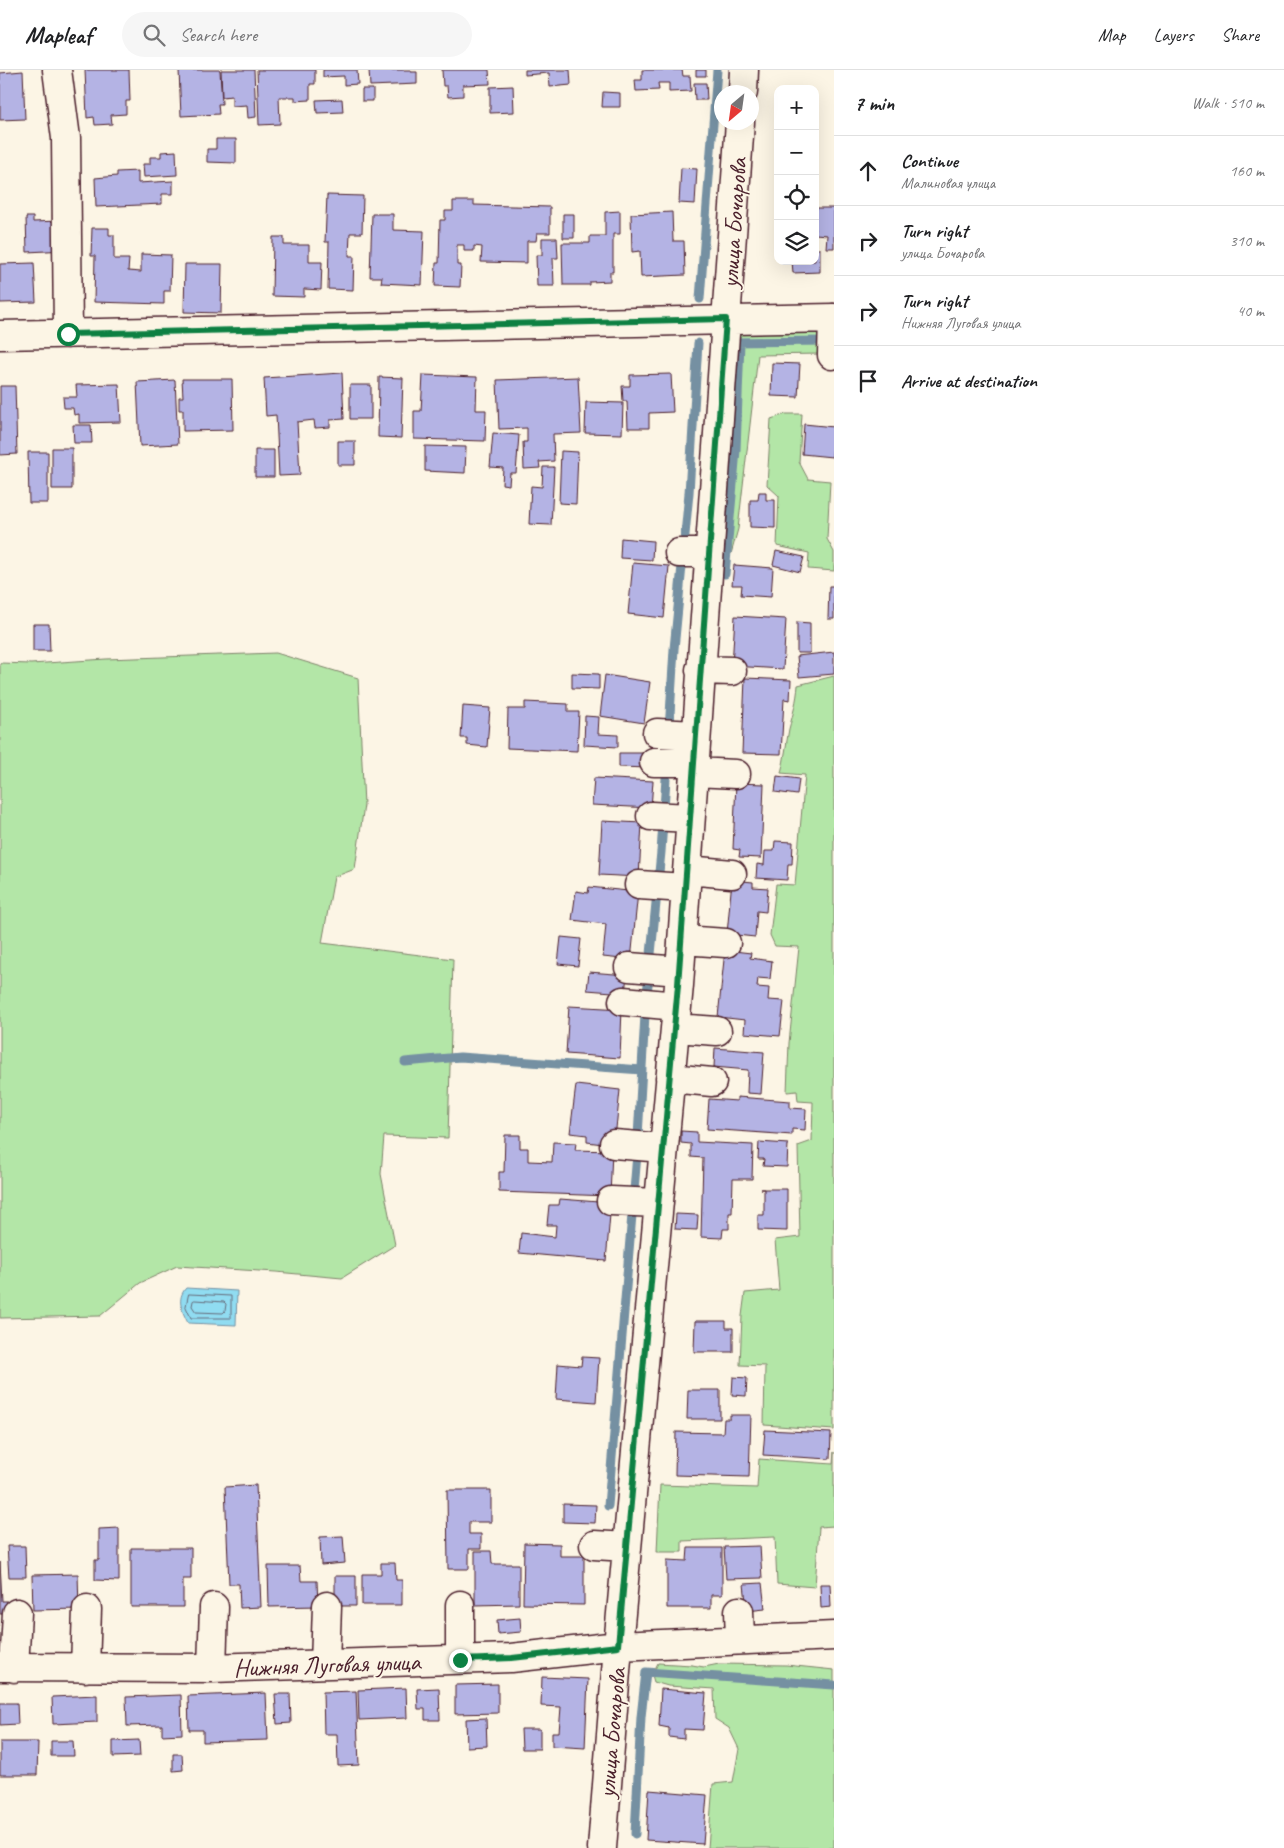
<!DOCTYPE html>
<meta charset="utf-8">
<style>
:root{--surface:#fff;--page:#f6f6f6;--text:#202124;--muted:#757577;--line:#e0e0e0}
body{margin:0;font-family:Caveat,sans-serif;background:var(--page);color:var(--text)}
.controls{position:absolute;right:15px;top:15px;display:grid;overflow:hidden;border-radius:10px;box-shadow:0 5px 20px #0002}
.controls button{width:45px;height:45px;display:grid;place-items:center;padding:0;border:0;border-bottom:1px solid var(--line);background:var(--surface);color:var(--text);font:25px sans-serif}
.compass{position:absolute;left:714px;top:15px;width:45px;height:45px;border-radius:50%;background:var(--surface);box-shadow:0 5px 20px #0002;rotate:209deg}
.stop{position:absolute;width:15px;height:15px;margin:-11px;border:4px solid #0b8043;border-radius:50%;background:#fff}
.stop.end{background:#0b8043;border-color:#fff;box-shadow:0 1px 5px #0008}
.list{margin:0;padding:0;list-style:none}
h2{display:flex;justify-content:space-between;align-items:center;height:65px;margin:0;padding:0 20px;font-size:21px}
h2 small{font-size:16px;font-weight:400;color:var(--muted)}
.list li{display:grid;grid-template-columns:32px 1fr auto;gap:15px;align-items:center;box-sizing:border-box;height:70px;padding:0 20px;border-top:1px solid var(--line)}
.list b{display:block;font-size:19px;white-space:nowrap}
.list p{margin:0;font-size:16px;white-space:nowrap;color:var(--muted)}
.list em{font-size:16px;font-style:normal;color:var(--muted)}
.icon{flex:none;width:28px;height:28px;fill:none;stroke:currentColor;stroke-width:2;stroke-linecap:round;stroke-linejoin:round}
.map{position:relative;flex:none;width:834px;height:1778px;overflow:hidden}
header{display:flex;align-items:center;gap:30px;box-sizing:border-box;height:70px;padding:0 25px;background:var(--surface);border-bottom:1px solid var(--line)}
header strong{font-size:24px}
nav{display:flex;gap:28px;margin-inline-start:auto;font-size:18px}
.search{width:350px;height:45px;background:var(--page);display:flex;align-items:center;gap:12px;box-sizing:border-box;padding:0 18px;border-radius:28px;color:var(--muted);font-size:19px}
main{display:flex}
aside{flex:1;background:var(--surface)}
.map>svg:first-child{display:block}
.green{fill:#b3e6a7;stroke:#7e8269}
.water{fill:#90dcf1;stroke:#7490a2}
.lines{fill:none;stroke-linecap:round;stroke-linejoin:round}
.shore{stroke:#666b7a;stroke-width:1}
.stream{stroke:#7490a2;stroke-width:9}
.building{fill:#b4b3e4;stroke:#4a1f2b}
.minor-casing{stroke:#4a1f2b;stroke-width:31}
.minor{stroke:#fcf5e5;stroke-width:28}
.route{stroke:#0b8043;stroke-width:6}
.labels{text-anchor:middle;stroke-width:4;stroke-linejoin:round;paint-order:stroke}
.street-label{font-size:25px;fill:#4a1f2b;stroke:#fcf5e5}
</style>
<header>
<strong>Mapleaf</strong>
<div class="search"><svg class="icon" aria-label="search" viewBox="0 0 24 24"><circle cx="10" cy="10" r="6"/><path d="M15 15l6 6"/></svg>Search here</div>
<nav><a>Map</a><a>Layers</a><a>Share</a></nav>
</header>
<main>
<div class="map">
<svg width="834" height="1778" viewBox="0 0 834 1778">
<rect width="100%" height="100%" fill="#fcf5e5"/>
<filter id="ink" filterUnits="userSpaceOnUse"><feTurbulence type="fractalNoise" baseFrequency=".02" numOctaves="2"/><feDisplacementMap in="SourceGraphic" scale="10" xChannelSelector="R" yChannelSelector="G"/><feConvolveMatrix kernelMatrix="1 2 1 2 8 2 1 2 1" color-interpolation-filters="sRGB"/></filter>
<g filter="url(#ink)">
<path class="green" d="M824,260l-4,24 -62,1 -20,174 -7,25 -9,-3c2,-32 8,-64 9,-96 1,-40 1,-80 1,-120l15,-4z
M786,344h16l-3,48 9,17 22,2 -3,58 7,13v19l-26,-2 1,-16 -32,-7 2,-50 -12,-11 4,-66z
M276,583l82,25 6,127 -9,64 -21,8 -12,66 131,16 -5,179 -64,-2 -3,38 14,71 -53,33 -66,-6 -99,-6 -37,17 -40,33 -100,2v-655l31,1 75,-5z
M834,606v754l-70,-5 1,-59 -25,-1 2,-49 3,-23 34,-3 -4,-50 25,-3 -2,-91 14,-5 1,-39 -15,-1 -1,-10 -10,1 2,-49 10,-96 -24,-1 -5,-11 6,-51 19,1 10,-110 -24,-2c4,-15 5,-29 8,-44 4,-15 8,-29 9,-44z
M834,1382v74l-15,1 -4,60 -38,-3 -2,-47 -93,4v11h-25l3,-67 97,3 2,-29 74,5z
M658,1593l34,2 12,2 15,-3 67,1 48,5v178h-126l5,-64 20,-2 6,-33 -10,-21 -14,-9 -1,-30 -46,-3 -14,-4 -2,-7z"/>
<path class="water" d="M186,1218l51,3 -1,34 -48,-2c-6,-12 -12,-24 -2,-35z"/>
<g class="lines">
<path class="shore" d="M189,1224l42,2v22h-40l-5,-11z
M195,1230l29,2 2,2 -1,7 -2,2 -27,-1 -4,-6 1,-5z"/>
<path class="stream" d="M700,229l17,-229
M734,272l95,-1
M725,504l11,-124 4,-108
M669,661l5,-82 15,-156 9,-150
M405,992l55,-5 182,13
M608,1436l29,-352 8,-139 16,-163 6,-88
M635,1764l6,-117 5,-45 188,13"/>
</g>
<path class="building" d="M85,0h44l1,31h-4v13l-15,1 1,9 -17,1 -1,-8 -7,1z
M179,0h41l2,34h-4l1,10 -38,2z
M221,0h33l2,47 -8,1 -1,-13 -15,1v-10l-10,1z
M257,0h58v14h-5v16l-15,1v-4h-16l1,27 -21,1z
M323,0h34l1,14 -14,1v-9l-21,1z
M369,0h42v2h6v12l-47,2z
M442,0h47l1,14 -27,1v11l-15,1 -1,-11h-4z
M525,0h45l1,15 -21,2 -1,-14 -24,2z
M642,0h40l1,6h7l1,15 -22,1v-9h-11l1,7 -23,1 -1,-11h7z
M696,0h10v6h-10z
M23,1l2,48 -25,1v-47z
M694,13h12l1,17h-12z
M513,16l1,26 -24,1v-26z
M362,19h11v12h-11z
M603,22l17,1v14h-18z
M342,29l1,13 -26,1 -1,-13z
M216,69h20v24l-29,-1v-13h9z
M176,81l1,24 -33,2 -1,-13h7v-7h11v-5z
M681,98l16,1 -2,35 -16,-1z
M138,101v12l35,-2v13h-11v10l-66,3 -1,-29 22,-2v-4z
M327,125l36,1 -1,37h-12l-1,23h5l-1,34 -25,-1 1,-47h-4z
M453,131h21v4l76,2v26h-13l-1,8h-9v22l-46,-1 1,-15 -8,-1v5h-10v-6h-7v20h4l-1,22 -25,-1 1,-23h3l1,-43h5v-9h8z
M815,138h19v40h-8l1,-13 -12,-1z
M620,141v23h-7v38h-3v9l-20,1v3h-27l-1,-42h28v-7h15v-24z
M672,142l1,29h11l1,34 -44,2 -1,-26 -8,1 -1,-38z
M372,144h21v16l31,1 -2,54 -41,-2 1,-6h-12z
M563,144h11v24h-11z
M26,147h7v5l26,-1 7,29 -39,2z
M92,158h17v7h5v24h15l-1,12 13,1v-18l30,1 -1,36h-6v13l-70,-2 1,-46h-4z
M273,167h11v8h25v17h13l-1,28 -17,-1v8l-32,-1z
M542,168h15l1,20h-5l1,28h-17l-1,-31h6z
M815,179h5v23l-27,1 -1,-12h23z
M34,193l2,39 -36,1v-39z
M185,194h37l-1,49 -37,-1z
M772,293l28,1 -2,33 -27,-1z
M342,303l2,46 -14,1v7l-15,1 -1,-8 -17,2 3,53 -21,1 -3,-61 -10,1 -2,-38z
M671,304l2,38 -24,1v15h-21l-1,-27h-4l-1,-15h8v-11z
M423,305l54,2 -1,33h10l-1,31 -71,-2v-28h7z
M379,307l24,1 -2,60 -23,-1z
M578,307l3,56 -28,1 1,27 -15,1 1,6 -16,1 -1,-27h4v-14l-28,1 -2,-49z
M182,309h50l1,51 -50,1v-21h-4v-13h4z
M175,310l3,64 -38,2 -3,-64z
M119,314l2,38 -42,1v-9l-5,1 -1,-7h-9l-1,-11h14l-1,-12z
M350,315h21v34h-21z
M0,316h15l2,68 -17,1z
M586,332l37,1 -1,31 -37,-1z
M804,354l30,3 -2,30 -30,-3z
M73,355h18l1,18h-18z
M493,363l26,2 -3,38h-6l-1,12 -7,-1 1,-16 -13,-1z
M338,371h17v24h-17z
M425,376l41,1 -1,26 -40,-2z
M52,378h20v41h-20z
M255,380h19v27h-19z
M561,381l17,1 -2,52 -17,-1z
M28,382h20v51h-19z
M543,397h11l-3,58 -22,-1 2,-38 11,1z
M759,422h7v8h9v28l-25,-1v-27h8z
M621,468l32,3 -1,19 -32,-2z
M776,481l28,6 -4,15 -27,-7z
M633,493l36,3 -5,52 -36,-4z
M734,495l39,3 -2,29 -30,-2 1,-10h-10z
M829,516h5v33h-6z
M735,546l51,3 -3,50 -51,-3z
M797,552l13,1v30h-13z
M33,554h16l1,27h-17z
M834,582v22l-35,3 -2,-21z
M572,603l27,1v15l-27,-1z
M605,605l45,7 -6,41 -44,-7z
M745,608l46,2 -1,20 -6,-1 -3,55 -39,-1z
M525,632l43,2v8h11l-2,39 -70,-3 1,-39h17z
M463,636l27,2 -3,39 -20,-2v-7h-6z
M585,646l14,1 -1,17 20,1v12l-34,-2z
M619,683h31l-1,15 -30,-1z
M777,706l22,3 -2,16 -22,-3z
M594,708l59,3 -2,27 -59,-3z
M736,713l28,1 -3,74 -22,-1 1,-7 -7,-1z
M602,751l40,2 -3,54 -40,-2z
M775,771l18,1 -1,22h-4l-1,16 -31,-2 1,-14 7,1 1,-14h9z
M732,810l21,2v5l15,1 -2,24 -9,-1 -2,26 -28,-3z
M589,817l49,5 -7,68 -28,-3 3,-33 -34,-4 4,-29 12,2z
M561,867l20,2 -3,27 -20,-2z
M725,880l26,3 -1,5 22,3 -2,18 -12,-1 -1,9 12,1 -1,12 16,1 -4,35 -36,-3 1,-13 -27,-3z
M589,902l38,3 -2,18 -38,-3z
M569,936l53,3 -2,49 -54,-4z
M715,978l49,4 -3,42 -14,-1 1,-23 -34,-3z
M576,1015l44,5 -5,48 -12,6 -16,-2v-7l-17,-2z
M737,1027l53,4v7l16,1 -1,21 -13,-1v6l-85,-6 2,-30 28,2z
M681,1061l16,1v10l56,3 -1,34h-19l-1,34h-3v16h-6l-1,9 -21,-1 2,-79 -12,-1v-13l-10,-1z
M505,1065h15v13h8v13l24,1 1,-20 23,1 -1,7 37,1 -2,45 -111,-4v-20h5z
M759,1072l29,2 -1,23 -24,-1 1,-7h-6z
M761,1119h26v42l-29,-1v-15h6v-26z
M560,1129l51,4 -5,58 -87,-8 2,-20 34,4 1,-12h-9l2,-20h10z
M676,1144l22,1 -1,15 -22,-1z
M695,1251h31v7h7v24h-39z
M582,1287l17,1 -3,44 -40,-3 2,-35 23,2z
M733,1307l14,1 -1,18 -14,-1z
M688,1320h32v29h-33z
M730,1345h21l-2,62 -74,-2 1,-43 47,1 1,-14h6z
M765,1360l66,3 -1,26 -67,-4z
M256,1415l5,122 -21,1 -1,-24h-10l-4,-97z
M447,1420h44v32h-22v12h12v15h-12v20h-21z
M563,1434l33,1 -1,18 -32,-1z
M119,1458v53l-24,-1v-20h4v-31z
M343,1466l2,27 -24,2 -1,-28z
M524,1473l36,1v12h24v49l-61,-1z
M7,1476h18l1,31h-17z
M760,1476l2,32 -36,1 -2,-32z
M131,1478h60v31h-8v28h-52z
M688,1478h34v47h-11v13h-44v-48l20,1z
M475,1481h16l1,13h27v40l-44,1z
M0,1492l2,39h5v13h-7z
M381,1493h14l1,17h6v25h-40v-31h19z
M268,1496h32l1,15h16l1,25 -49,1z
M78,1504l1,35 -46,1 -1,-35z
M335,1506h21v30h-21z
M762,1513l3,26 -18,2 -3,-27z
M820,1514h10l1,23 -10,1z
M520,1548l1,14 -23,2 -1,-14z
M542,1607l46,2 -3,69 -33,-2v-14h7l2,-25 -20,-1z
M498,1614v29l-43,1v-29z
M406,1618l1,30 -48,2 -1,-30z
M439,1618l1,32h-15v-11h-7l-1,-20z
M661,1619l45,4 -3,37 -19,-1v10l-15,-2v-9l-10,-2z
M356,1621l3,74 -21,1 -1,-32h-13l-1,-42z
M266,1623l2,47 -65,2v-12h-14l-1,-34z
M275,1624h15l1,29 -14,1z
M97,1625v27l-44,2 -1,-27z
M181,1625l1,39 -20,1v-10l-35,1 -1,-29z
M0,1633h17l1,21 -18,1z
M486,1648l1,28 -20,1 -1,-28z
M521,1659h19v20h-18z
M139,1670l1,16 -27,1v-16z
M51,1671h22l1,15h-23z
M0,1672h38l-1,33h-37z
M173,1684h9l1,16 -10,1z
M649,1720l58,5 -4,49 -57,-4z"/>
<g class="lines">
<defs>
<path id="minor" d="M57,0l9,68 2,196
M743,22l1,-22
M0,265l834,-17
M832,285l1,-37
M679,483h30
M700,600l32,1
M657,663l39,2
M654,692h40
M694,702l42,2
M651,746l39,2
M687,800l45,4
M639,815l46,3
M682,870l44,3
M629,897l51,4
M623,931l54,5
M675,958l42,3
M670,1008l42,4
M614,1074l49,4
M611,1131l47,2
M594,1475l33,2
M460,1535v54
M739,1541l1,29
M325,1594l2,-58
M0,1597l212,1 299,-10 107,-12 216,-10
M14,1598l3,-55
M85,1598l2,-59
M212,1598l2,-61
M602,1778l16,-202 61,-661 61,-863"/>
</defs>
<use href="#minor" class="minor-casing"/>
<use href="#minor" class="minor"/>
</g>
</g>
<g class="lines" filter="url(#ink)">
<path class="route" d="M68,264l658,-15 -48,666 -60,661 -106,12 -52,2"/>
</g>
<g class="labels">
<g class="street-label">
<text transform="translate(733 153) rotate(-86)" y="9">улица Бочарова</text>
<text transform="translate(327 1594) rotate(-2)" y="9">Нижняя Луговая улица</text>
<text transform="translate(611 1663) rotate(-85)" y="9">улица Бочарова</text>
</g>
</g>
</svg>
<div class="controls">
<button>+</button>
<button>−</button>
<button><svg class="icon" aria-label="locate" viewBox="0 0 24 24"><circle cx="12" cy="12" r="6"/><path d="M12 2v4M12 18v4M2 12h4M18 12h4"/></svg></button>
<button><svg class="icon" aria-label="layers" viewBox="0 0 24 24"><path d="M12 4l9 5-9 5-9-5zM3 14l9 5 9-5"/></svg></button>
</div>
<svg class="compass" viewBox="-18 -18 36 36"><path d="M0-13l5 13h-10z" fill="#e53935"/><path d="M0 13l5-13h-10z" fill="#757577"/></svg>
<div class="stop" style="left:68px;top:264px"></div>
<div class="stop end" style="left:460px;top:1590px"></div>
</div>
<aside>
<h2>7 min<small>Walk · 510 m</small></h2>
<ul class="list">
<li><svg class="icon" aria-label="ahead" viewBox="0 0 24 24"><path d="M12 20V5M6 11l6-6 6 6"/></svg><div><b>Continue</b><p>Малиновая улица</p></div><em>160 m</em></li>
<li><svg class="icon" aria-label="right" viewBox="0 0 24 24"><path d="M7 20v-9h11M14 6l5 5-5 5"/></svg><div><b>Turn right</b><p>улица Бочарова</p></div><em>310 m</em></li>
<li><svg class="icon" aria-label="right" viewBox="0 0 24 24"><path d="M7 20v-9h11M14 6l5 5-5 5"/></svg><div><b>Turn right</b><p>Нижняя Луговая улица</p></div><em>40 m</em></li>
<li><svg class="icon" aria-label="arrive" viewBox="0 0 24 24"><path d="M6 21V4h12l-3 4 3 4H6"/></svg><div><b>Arrive at destination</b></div></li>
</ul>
</aside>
</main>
